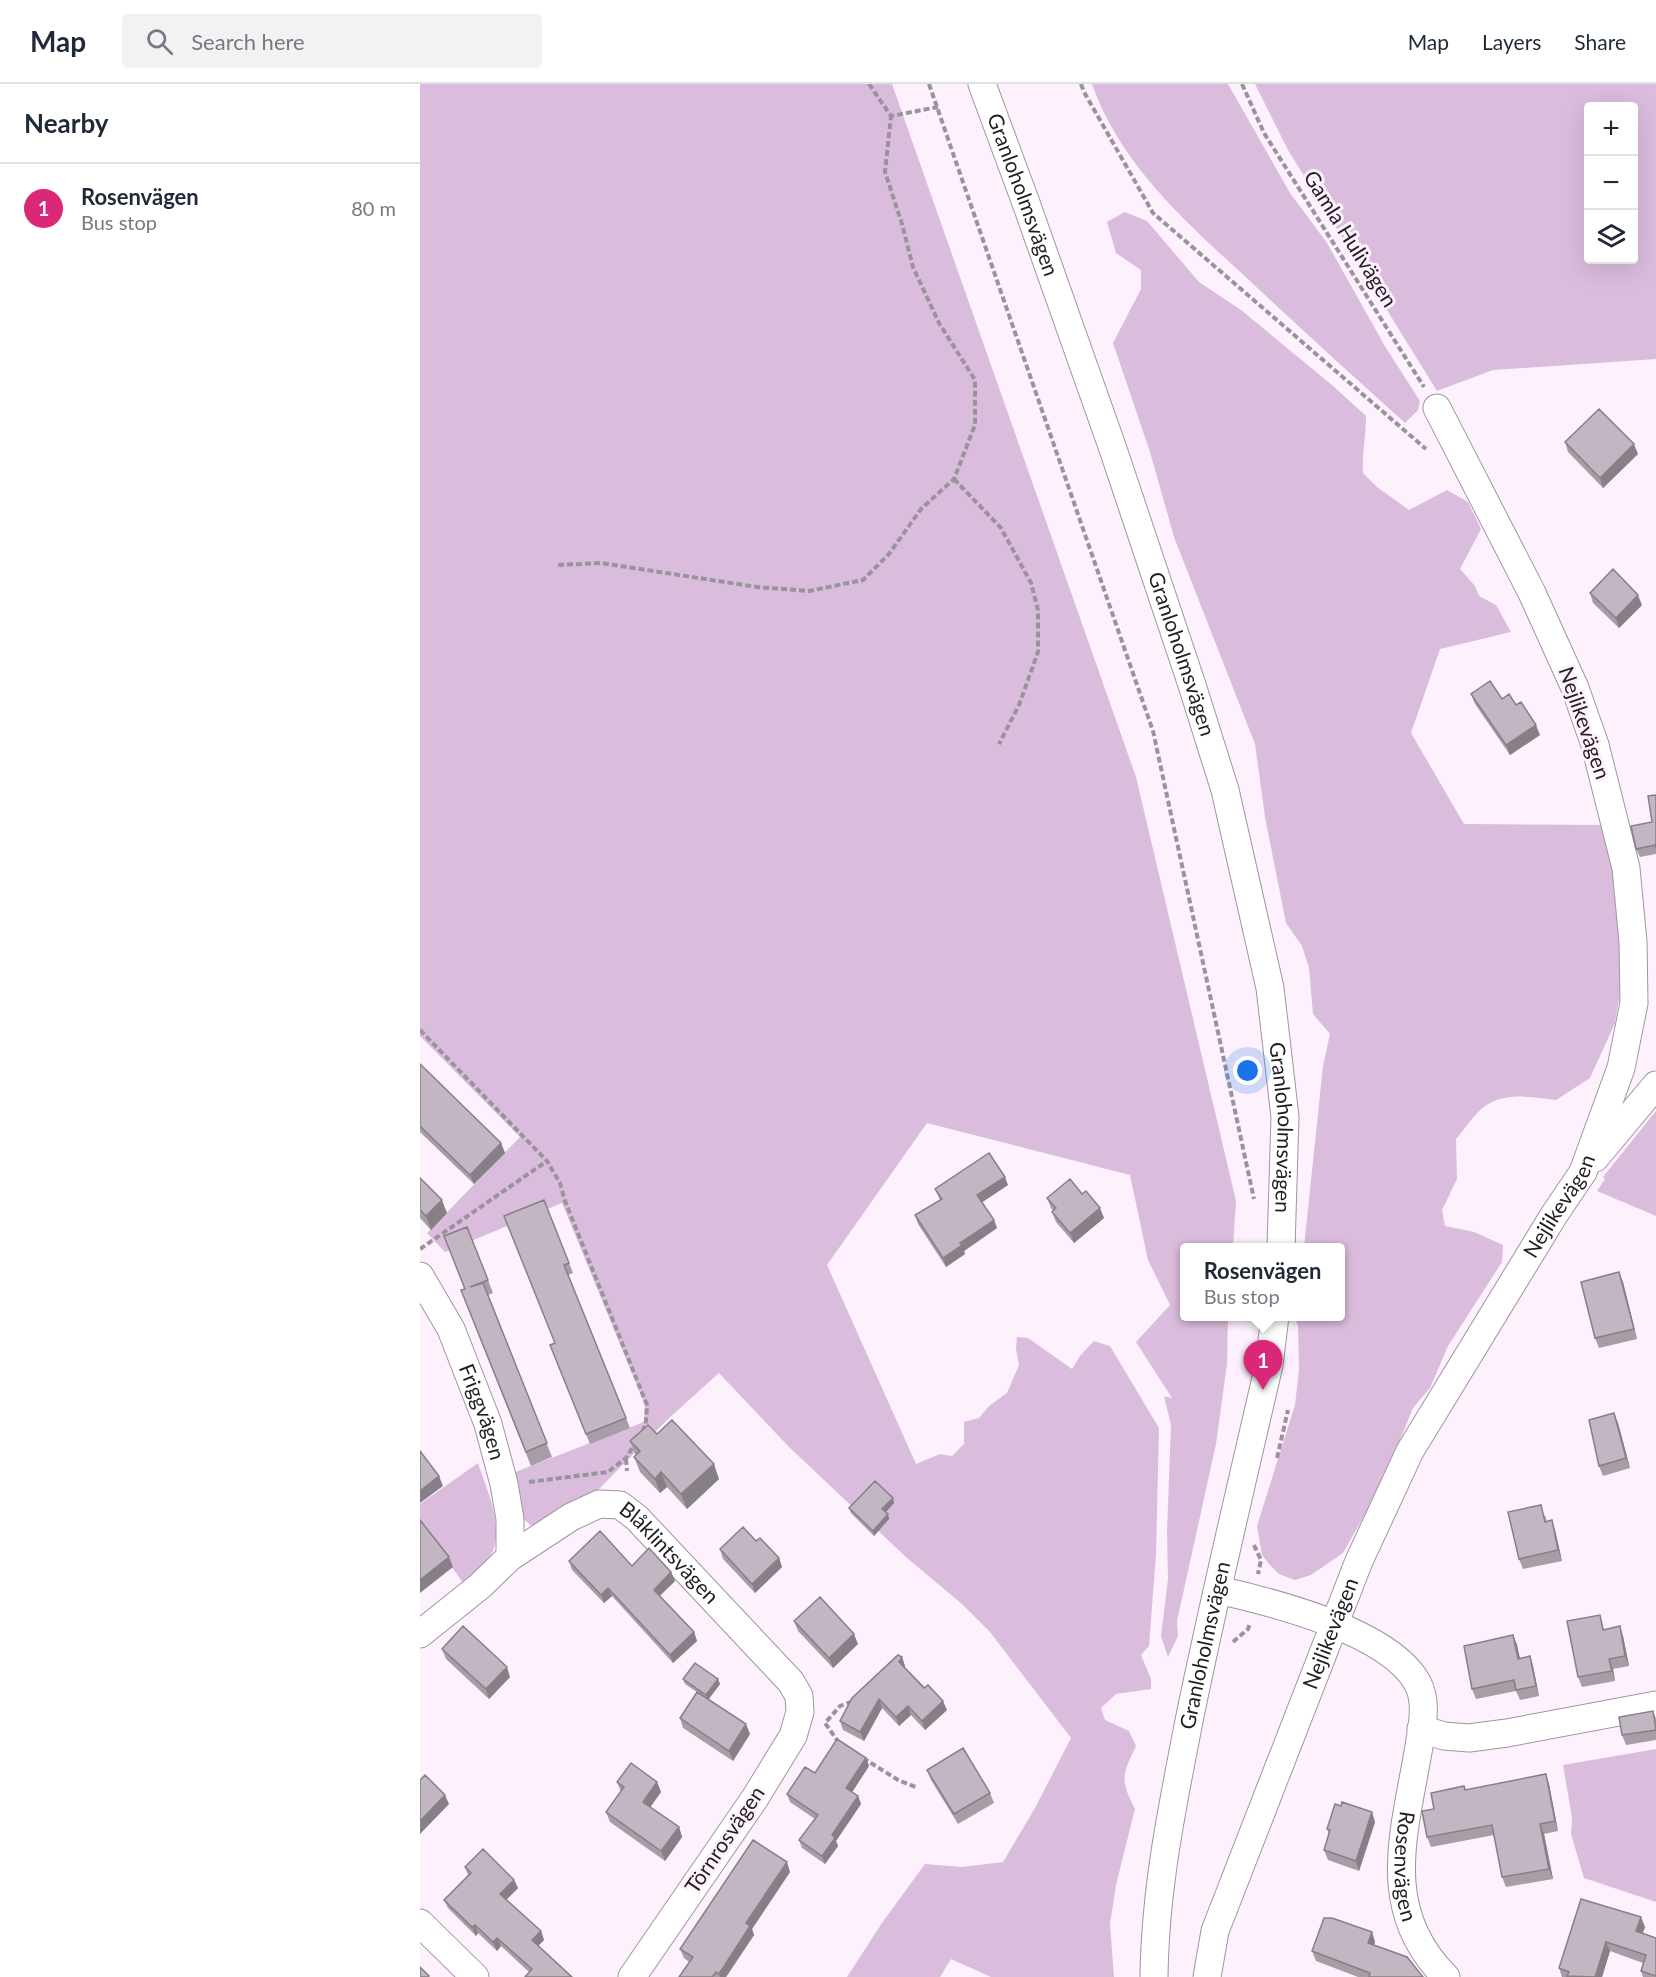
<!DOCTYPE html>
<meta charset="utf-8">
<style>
:root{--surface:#fff;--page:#f2f2f3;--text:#1f2937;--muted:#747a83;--line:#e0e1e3;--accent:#db2777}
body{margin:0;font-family:Lato,sans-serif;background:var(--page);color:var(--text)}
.controls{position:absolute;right:18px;top:18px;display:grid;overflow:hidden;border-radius:6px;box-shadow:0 6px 24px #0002}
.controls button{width:54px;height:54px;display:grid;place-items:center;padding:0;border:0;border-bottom:2px solid var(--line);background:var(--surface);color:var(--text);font:30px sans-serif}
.you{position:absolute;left:828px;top:987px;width:21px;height:21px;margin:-15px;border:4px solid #fff;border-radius:50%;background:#1a73e8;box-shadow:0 0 0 9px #1a73e833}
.badge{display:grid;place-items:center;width:39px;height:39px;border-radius:50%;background:var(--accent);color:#fff;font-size:20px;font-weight:700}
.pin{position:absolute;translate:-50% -50px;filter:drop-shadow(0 2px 3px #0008)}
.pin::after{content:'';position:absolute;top:32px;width:21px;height:18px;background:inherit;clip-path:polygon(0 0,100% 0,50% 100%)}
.popup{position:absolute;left:760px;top:1159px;width:165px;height:78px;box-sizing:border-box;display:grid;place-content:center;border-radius:6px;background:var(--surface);filter:drop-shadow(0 2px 4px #0005);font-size:20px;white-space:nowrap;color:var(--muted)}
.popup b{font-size:22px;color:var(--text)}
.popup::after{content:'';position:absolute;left:50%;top:100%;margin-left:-12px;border:12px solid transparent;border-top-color:var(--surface)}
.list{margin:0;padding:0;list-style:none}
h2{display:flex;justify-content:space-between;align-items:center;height:78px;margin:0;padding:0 24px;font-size:26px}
h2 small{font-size:20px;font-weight:400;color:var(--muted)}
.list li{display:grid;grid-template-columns:39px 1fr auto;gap:18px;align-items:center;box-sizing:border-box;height:90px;padding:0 24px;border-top:2px solid var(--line)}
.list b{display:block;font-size:22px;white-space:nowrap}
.list p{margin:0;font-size:20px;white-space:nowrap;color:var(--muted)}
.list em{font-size:20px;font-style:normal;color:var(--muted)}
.icon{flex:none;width:33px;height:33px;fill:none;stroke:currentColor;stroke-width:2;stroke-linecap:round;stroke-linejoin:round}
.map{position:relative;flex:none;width:1236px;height:1893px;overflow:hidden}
header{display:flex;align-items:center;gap:36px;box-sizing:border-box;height:84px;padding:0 30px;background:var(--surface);border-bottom:2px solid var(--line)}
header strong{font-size:28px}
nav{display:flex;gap:33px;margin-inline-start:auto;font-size:21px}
.search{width:420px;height:54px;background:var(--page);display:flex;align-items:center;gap:15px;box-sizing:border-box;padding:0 21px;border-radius:6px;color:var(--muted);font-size:22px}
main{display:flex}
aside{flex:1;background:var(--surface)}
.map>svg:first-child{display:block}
.green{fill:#dabcdc;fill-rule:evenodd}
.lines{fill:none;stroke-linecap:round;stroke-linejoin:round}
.minor-casing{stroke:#9f95a0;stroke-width:29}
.path{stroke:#9b939b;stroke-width:4;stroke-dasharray:6 3;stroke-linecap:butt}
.minor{stroke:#fff;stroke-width:27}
.wall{fill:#a69da6}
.shaded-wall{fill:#877f87}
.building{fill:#c1b6c1;stroke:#877f87;stroke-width:1.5}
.labels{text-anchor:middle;stroke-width:6;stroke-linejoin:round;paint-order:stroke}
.street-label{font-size:21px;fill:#211d21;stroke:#fcf1fd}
</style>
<header>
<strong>Map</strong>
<div class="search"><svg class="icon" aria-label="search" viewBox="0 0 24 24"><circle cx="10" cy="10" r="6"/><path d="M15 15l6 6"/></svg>Search here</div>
<nav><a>Map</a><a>Layers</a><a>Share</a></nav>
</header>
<main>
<aside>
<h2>Nearby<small></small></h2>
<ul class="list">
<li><span class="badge">1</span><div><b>Rosenvägen</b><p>Bus stop</p></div><em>80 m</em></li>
</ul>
</aside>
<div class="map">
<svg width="1236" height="1893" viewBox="0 0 1236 1893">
<rect width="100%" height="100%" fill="#fcf1fd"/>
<path class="green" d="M0,0h472l244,693 100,424 -3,46 -48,1v68l43,1 -1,47 -11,80 -39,177 1,15 -10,21 -7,-21 7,-57 -1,-47 4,-107 -7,-29 8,2 -36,-56 34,-37 -22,-45 -18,-85 -203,-52 -100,142 89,199 24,-10 12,2 12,-12v-22l15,-4 10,-12 18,-13 12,-28 -3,-16 1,-12 11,1 44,31 8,-13 14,-15 16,5 49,82 -3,126 -7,92 -8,9 10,24v10l-35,5 -15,14 4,12 24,11 7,15c-14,29 -16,34 -1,63l-19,76 -6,39 4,53h-123l-40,-18 -11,18h-93l35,-54 43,-59 37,3 41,-5 32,-54 36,-70 -81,-106 -28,-28 -55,-46 -117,-110 -71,-75 -51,46 -72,73 -50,34h-15l-7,-7 -11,-46 131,-51 1,-17 -83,-202 -117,49 -18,-19 93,-96 -100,-101z
M672,0h136l62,109 37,50 59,105 34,53 -2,9 -13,13c-52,-47 -104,-94 -155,-142 -61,-56 -130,-116 -158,-197z
M835,0h401v275l-163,11 -56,21 -149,-241zM1168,22h46v154h-46z
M705,128l22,9 52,61 42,28 91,75 34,31c0,20 -4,37 -3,57l14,14 32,23 38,-20 21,12 13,27 -21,40 15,17 4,10 17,9 15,27 -71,17 -29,84 53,91 141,1 17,76v81l-7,41 -25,55 -34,22c-25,-3 -49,-8 -71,6 -11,8 -20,23 -29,33l1,40 -15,31 3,16 29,6 29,13 -1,17 -54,84 -18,42 -17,20 -31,76 -39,69 -32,22 -16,5 -16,-6 -10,-10 -7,-9 -5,-29 38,-121 4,-36 -1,-43 -3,-9 46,-1v-68l-37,-1 19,-181 7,-32 -17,-20 -4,-46 -7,-22 -16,-23 -21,-106 -10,-73 -81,-207 -24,-85 -37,-109 28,-54v-19l-25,-17 -9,-31z
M1236,1027v105l-59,-25 8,-12 -2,-2z
M58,1379c9,28 28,66 12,94 -5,10 -17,19 -26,27l-44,-61v-19z
M1236,1665v153l-72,-24 -13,-44 1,-16 -9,-53z"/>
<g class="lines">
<defs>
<g id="minor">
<path id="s1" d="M562,0l44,119 87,246 79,236 33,105 45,198 15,129 -4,131"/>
<path d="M1175,1074l61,-73"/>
<path id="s2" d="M0,1192l31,53 37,95 16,60 6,35v38"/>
<path id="s3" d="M798,1506c54,12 170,41 199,92 10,18 6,39 3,58 -13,85 -45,167 26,237"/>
<path id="s4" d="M0,1550l60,-48 30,-29 61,-40 28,-13 21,1 17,13 154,164 8,14 1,16 -7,24 -38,62 -123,179"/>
<path d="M1001,1645l23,7 25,2 38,-5 149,-28"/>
<path d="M0,1839l55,54"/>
<path id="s5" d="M734,1893c1,-89 19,-174 36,-261 24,-117 52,-234 79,-351l6,-49"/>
<path id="s6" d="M787,1893l8,-46 144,-370 51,-110 144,-236 29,-43 38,-104 13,-65 -1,-61 -7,-74 -31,-123 -20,-57 -43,-95 -95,-185"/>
</g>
</defs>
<use href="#minor" class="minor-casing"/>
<path class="path" d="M449,0l22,32 47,-9
M509,0l224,647 101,468
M661,0l3,8 69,121 273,236
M822,0l22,49 160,254
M534,395l47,49 30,55 7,27v42l-19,53 -20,39
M138,481l43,-2 156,24 52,4 54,-11 26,-26 32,-45 33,-30 21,-54v-45l-36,-57 -26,-56 -11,-43 -17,-52 6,-56
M0,946l127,131 13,22 5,18 82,204 -1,16 -3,10
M0,1165l127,-88
M857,1374l11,-48
M206,1375l1,12
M109,1398l79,-10 18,-14 8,-13
M834,1461l7,15 -3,14
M813,1558l15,-13 2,-6
M419,1659l-14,-20 15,-17 13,-5
M443,1674l35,22 20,8"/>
<use href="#minor" class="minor"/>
</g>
<path class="wall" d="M1145,358l73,12 -35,34 -35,-36z
M1170,509l52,12 -23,23 -26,-25z
M1051,610l31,5 38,36 -30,20 -35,-51z
M1236,711v59l-16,3 -4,-8 16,-27z
M0,980l81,79 4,10 -31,31 -54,-52z
M0,1094l27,35 -16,17 -11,-12z
M588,1101l-26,17 12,18 3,8 -33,23 1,3 -19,13 -28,-43 -3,-9 25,-15 -5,-11z
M662,1110l22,24 -30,25 -18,-21 -4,-10 1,-1 -2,-3 -4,-10z
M124,1116l29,73 -5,2 62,153 -40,16 -36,-89v-11z
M68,1196l5,13 -5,2 64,162 -21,9 -70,-176z
M1203,1198l14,57 -38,9 -4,-10z
M1198,1339l12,45 -27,8 -4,-10z
M237,1350l62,45 -32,30 -20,-22 -7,6 -20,-21 -6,-15 2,-1 -6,-15z
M474,1419l-8,9 3,7 -15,17 -23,-23 -2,-5z
M1125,1431l2,7 8,8 7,31 -39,8 -4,-10z
M336,1457l23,17 3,9 -27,26 -32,-34 -3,-10z
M149,1477l63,5 39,6 4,9 -15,15 34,36 3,9 -24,22 -61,-67 -8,7 -32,-33z
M1180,1531l4,15 19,6 6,30 -16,3 2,12 -33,6 -4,-10z
M374,1537l64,23 -25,24 -35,-37z
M1093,1551l4,10 3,13 10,-2 3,10 6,30 -19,4 -4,-9 -40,8 -4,-10z
M22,1565l68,28 -21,22 -43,-40z
M482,1573l3,10 42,43 -22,20 -14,-15 -12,11 -17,-18 -18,33 -21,-11 -3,-9z
M263,1595l37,5 -12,16 42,34 -17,27 -50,-33 -3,-10 17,-26 -12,-8z
M1233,1627l3,7v22l-30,5 -4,-10z
M446,1674l3,8 -17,26 6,4 3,8 -25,37 2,5 -13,18 -23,-16 -3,-8 16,-21 -25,-17 -3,-8 28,-21z
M507,1686l63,23 4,10 -36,21 -27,-44z
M197,1698h40l4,10 -11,15 29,20 3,10 -17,24 -55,-39 -4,-10 15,-20z
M1129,1700l9,47 -14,3 9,45 -47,8 -4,-10 -8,-42 -63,12 -4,-10 7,-28 30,-23 2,4z
M921,1722l34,16 -16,49 -31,-11 -4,-10 5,-16 -2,-5z
M45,1783l49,13 4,8 -12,12 35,31 3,9 -6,6 34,31 -43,-5 -28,-26 -4,5 -19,-18 -2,3 -28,-28 -4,-8 24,-25z
M370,1788l-38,57 2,6 -28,42h-47l10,-15 -5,-4 -4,-9z
M1161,1815l64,28 -3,7 14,4v39h-13l-2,-6 2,-8 -33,-12 -8,26h-40l-3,-9z
M952,1848l3,10 -1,3 49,32h-65l-42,-16 -4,-10z"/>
<path class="shaded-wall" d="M1214,360l4,10 -35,34 -3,-10z
M1218,511l4,10 -23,23 -3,-10z
M1116,641l4,10 -30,20 -4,-10z
M81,1059l4,10 -31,31 -4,-9z
M585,1093l3,8 -27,18 -4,-8z
M22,1116l5,13 -16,17 -5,-14z
M680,1124l4,10 -30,25 -4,-10z
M574,1136l3,8 -33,23 1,3 -19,13 -3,-9 17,-15z
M1199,1188l4,10 14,57 -3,-10z
M1194,1329l4,10 12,45 -4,-10z
M294,1380l5,15 -32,30 -6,-15z
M241,1388l6,15 -7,6 -5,-14z
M19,1392l4,10 -23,17v-12z
M473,1414l1,5 -10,11 -2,-5z
M468,1430l1,5 -15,17 -1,-5z
M1132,1436l3,10 7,31 -4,-11z
M29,1473l4,10 -33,26v-13z
M359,1474l3,9 -27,26 -3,-9z
M251,1488l4,9 -18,17 -3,-8z
M188,1504l4,8 -8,7 -3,-8z
M1200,1542l3,10 6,30 -4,-10z
M274,1548l3,9 -24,22 -3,-8z
M434,1550l4,10 -25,24 -4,-10z
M1093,1551l4,10 5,24 -4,-10z
M1110,1572l3,10 6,30 -3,-10z
M482,1573l3,9 -2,5 -4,-9z
M1189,1575l4,10 2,12 -3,-10z
M87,1583l3,10 -21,22 -3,-10z
M298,1595l2,5 -12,16 -2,-5z
M459,1615l3,9 -18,33 -4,-9z
M523,1617l4,9 -22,20 -3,-9z
M488,1622l3,9 -12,11 -3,-9z
M326,1640l4,10 -17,27 -4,-10z
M446,1674l3,8 -20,31 -3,-9z
M1126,1690l3,10 9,47 -3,-10z
M237,1698l4,10 -14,20 -4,-10z
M25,1711l4,9 -29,30v-13z
M438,1712l3,8 -25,37 2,5 -13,18 -3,-8 10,-21z
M952,1728l3,10 -16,49 -3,-10z
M1120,1740l4,10 9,45 -4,-10z
M259,1743l3,10 -17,24 -4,-10z
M367,1778l3,10 -38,57 2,6 -28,42h-6l-1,-3 27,-51z
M94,1796l4,8 -15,15 -3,-9z
M1221,1833l4,10 -5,14 -4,-10z
M55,1841l3,8 -2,3 -4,-9z
M121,1847l3,9 -9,9 -3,-9z
M952,1848l3,10 -4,11 -3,-10z
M77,1854l4,8 -4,5 -4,-9z
M1186,1858l4,9 -8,26h-7z"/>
<path class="building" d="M1179,325l35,35 -34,34 -35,-36z
M1193,485l25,26 -22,23 -26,-25z
M1070,597l12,18 7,-5 7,11 5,-3 15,23 -30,20 -35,-51z
M1236,711v53l-1,-3 -19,4 -5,-23 21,-4 -4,-26z
M0,980l81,79 -31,32 -50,-49z
M569,1069l16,24 -28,18 17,25 -34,23 2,2 -19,13 -28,-43 27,-16 -7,-10z
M0,1094l22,22 -16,16 -6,-6z
M650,1095l12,15 4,-3 14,17 -30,25 -18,-21 4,-4 -9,-10z
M124,1116l25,63 -5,2 62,153 -40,16 -36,-89 5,-2 -51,-127z
M47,1143l21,53 -18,7 13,-4 64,160 -21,9 -65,-162 4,-1 -21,-53z
M1199,1188l15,57 -39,9 -14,-56z
M1194,1329l12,45 -27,8 -10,-46z
M252,1336l42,44 -33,30 -20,-22 -6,7 -21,-22 6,-6 -10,-10 18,-16 9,9z
M0,1367l19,25 -19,15z
M455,1397l18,17 -11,11 6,5 -15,17 -24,-23z
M1121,1421l4,17 7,-2 6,30 -39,9 -11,-47z
M0,1436l29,37 -29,23z
M323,1443l13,14 4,-3 19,20 -27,26 -32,-35z
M180,1447l32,35 17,-18 22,24 -17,18 40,42 -24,23 -62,-67 -7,7 -32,-34z
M400,1513l34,37 -25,24 -35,-37z
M1180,1531l3,15 17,-4 5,30 -16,3 3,12 -34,6 -11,-56z
M43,1542l44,41 -21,22 -44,-40z
M1093,1551l5,24 12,-3 6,30 -20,4 -2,-10 -42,9 -8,-43z
M478,1571l4,2 -3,5 25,26 4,-3 15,16 -21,20 -14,-15 -12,11 -17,-18 -19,33 -20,-11 12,-23z
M275,1579l23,16 -12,16 -23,-16z
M277,1608l49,32 -17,27 -49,-33z
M1233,1627l3,19 -34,5 -3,-18z
M417,1655l29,19 -20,30 12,8 -26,39 3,3 -13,18 -23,-16 19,-25 -31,-21 18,-27 10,6z
M543,1664l27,45 -36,21 -27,-44z
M211,1679l26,19 -14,20 36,25 -18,24 -55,-39 18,-25 -7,-5z
M1126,1690l9,47 -15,3 9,45 -47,8 -10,-52 -65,12 -5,-26 12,-2 -3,-16 33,-7 1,4z
M5,1691l20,20 -25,26v-41z
M922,1718l30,10 -16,49 -32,-11 6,-20 -3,-1 8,-25 6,2z
M333,1756l34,22 -41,61 4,3 -31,48 -3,-2 -4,5h-33l14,-20 -13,-8z
M63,1765l31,31 -14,14 41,37 -9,9 40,37h-47l7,-8 -35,-31 -4,4 -18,-17 -3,2 -28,-27 27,-27 -6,-6z
M1161,1815l60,18 -5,14 20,7v38l-15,-5 5,-16 -40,-13 -11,35 -28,-1 2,-4 -10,-4z
M904,1834h8l40,14 -4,11 39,14 16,20h-54l1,-4 -58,-22z
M0,1883l9,9 -1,1h-8z"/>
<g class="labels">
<g class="street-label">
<text dy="7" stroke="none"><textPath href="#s1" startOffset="118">Granloholmsvägen</textPath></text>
<text transform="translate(930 155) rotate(58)" y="7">Gamla Hulivägen</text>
<text dy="7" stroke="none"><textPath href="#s1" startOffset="604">Granloholmsvägen</textPath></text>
<text transform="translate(1164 639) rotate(71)" y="7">Nejlikevägen</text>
<text dy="7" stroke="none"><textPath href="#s1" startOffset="1090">Granloholmsvägen</textPath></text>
<text dy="7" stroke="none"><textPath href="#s6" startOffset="852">Nejlikevägen</textPath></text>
<text dy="7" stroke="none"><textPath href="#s2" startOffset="150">Friggvägen</textPath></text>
<text dy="7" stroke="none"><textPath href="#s4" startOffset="312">Blåklintsvägen</textPath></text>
<text dy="7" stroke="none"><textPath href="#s6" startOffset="366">Nejlikevägen</textPath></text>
<text dy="7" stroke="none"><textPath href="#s5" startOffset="336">Granloholmsvägen</textPath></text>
<text transform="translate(305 1756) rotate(-56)" y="7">Törnrosvägen</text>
<text dy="7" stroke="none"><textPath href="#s3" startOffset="411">Rosenvägen</textPath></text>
</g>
</g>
</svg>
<div class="controls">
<button>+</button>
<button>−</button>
<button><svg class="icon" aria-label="layers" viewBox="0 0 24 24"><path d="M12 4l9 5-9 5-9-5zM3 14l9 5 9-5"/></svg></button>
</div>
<div class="you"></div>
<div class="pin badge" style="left:843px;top:1306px">1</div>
<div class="popup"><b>Rosenvägen</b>Bus stop</div>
</div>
</main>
